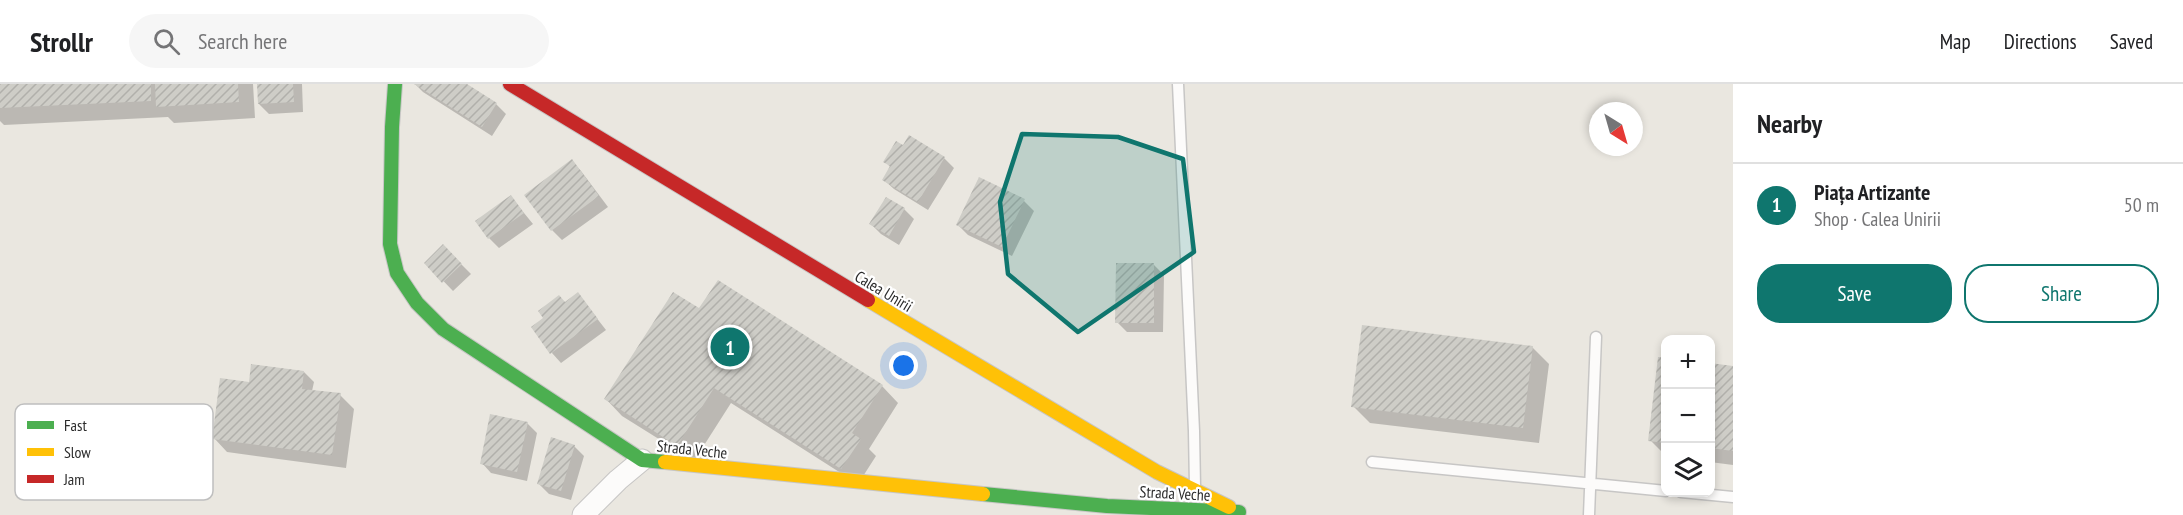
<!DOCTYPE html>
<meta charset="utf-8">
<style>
:root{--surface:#fff;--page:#f6f6f6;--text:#202124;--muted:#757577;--line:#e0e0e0;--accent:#0f766e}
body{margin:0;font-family:"PT Sans Narrow",sans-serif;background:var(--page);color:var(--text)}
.controls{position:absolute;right:18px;bottom:18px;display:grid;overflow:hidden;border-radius:12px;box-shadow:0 3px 9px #0003}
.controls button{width:54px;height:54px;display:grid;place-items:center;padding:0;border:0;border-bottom:2px solid var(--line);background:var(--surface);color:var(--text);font:30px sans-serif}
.compass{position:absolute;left:1589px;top:18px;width:54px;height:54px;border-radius:50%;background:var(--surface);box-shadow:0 3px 9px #0003;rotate:143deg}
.you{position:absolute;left:904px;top:282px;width:21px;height:21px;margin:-15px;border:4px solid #fff;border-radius:50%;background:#1a73e8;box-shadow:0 0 0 9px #1a73e833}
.badge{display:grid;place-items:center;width:39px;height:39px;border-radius:50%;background:var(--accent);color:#fff;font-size:20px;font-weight:700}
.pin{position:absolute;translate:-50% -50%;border:3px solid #fff;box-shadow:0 2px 6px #0006}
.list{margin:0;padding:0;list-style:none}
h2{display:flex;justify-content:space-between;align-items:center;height:78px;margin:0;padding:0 24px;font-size:26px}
h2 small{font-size:20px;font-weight:400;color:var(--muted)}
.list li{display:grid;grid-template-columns:39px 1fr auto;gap:18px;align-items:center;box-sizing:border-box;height:84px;padding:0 24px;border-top:2px solid var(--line)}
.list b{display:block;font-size:22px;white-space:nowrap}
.list p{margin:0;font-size:20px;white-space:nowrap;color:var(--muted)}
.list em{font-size:20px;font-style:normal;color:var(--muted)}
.actions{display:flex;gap:12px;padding:18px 24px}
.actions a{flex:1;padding:14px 0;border:2px solid var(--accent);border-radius:24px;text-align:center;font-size:21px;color:var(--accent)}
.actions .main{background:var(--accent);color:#fff}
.icon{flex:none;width:33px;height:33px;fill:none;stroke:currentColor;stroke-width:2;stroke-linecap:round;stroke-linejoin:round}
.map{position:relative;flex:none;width:1733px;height:431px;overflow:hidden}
header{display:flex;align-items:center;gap:36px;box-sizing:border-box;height:84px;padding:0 30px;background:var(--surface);border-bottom:2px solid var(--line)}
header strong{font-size:28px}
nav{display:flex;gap:33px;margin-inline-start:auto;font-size:21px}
.search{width:420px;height:54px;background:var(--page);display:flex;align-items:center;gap:15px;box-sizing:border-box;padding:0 21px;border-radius:33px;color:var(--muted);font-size:22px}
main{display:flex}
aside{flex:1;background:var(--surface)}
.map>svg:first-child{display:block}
.shadow{fill:#0003}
.building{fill:url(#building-hatch)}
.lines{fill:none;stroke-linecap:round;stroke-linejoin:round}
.lane-casing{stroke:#c7c6c5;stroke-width:13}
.street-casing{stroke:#c7c6c5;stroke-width:23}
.fast-casing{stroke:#c7c6c5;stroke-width:16}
.slow-casing{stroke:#c7c6c5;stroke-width:16}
.jam-casing{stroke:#c7c6c5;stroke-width:16}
.lane{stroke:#fcfbfa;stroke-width:10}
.street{stroke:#fcfbfa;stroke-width:21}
.fast{stroke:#4caf50;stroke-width:14}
.slow{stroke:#ffc107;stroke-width:14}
.jam{stroke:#c62828;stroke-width:14}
.marked{fill:#0f766e;fill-opacity:0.2;stroke:#0f766e;stroke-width:4.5;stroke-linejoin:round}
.labels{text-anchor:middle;stroke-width:4.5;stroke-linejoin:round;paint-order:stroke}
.street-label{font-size:16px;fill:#2b2b2b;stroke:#fff}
.key{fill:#fff;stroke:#bfbfbf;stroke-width:1.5}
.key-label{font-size:16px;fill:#2b2b2b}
</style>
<header>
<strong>Strollr</strong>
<div class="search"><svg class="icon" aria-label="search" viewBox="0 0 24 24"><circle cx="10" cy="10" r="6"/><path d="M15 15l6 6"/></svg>Search here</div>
<nav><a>Map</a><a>Directions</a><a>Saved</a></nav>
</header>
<main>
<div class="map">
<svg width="1733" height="431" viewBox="0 0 1733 431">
<defs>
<pattern id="building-hatch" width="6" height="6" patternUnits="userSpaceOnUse" patternTransform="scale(1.5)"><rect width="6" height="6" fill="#cecdc7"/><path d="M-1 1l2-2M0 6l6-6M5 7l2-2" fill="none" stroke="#b1b0ab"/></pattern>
</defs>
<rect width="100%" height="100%" fill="#eae7e0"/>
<path class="shadow" d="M0,0h253l2,34 -81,5 -6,-6 -164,8 -4,-4z
M258,0h44l1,28 -34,2 -10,-10z
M415,0h49l32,20 10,10 -14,22 -69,-44z
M944,74l10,10 -26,42 -34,-21 -10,-9 7,-12 -6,-7z
M572,77l9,10 27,36 -46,33 -10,-10 -26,-35z
M980,95l44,22 10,10 -22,45 -44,-21 -10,-10z
M511,113l22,27 -34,24 -10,-10z
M904,125l10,10 -15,26 -18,-11 -10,-10z
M443,162l28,28 -18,17 -27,-28z
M1154,181l10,10 -1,57h-36l-10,-10z
M578,210l28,36 -45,33 -9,-10 13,-50z
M700,226l182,76 16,17 -29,46 7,7 -18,28 -127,-81 -37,58 -72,-45 -16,-17z
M1532,263l17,17 -10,79 -169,-20 -17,-17z
M1666,275v97l-16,-16z
M1710,280l23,3v98l-23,-3z
M304,288l10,10 -2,9 28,4 14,14 -8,59 -119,-16 -13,-14 36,-55z
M527,339l10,10 -10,48 -36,-8 -9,-10z
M574,362l10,10 -13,44 -22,-6 -10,-10z"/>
<path class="building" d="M0,0h151v17l-151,7z
M155,0h83l1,18 -83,5z
M257,0h36l1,18 -36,2z
M414,0h53l30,19 -15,24z
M909,51l36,22 -27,45 -36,-22 8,-14 -7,-4 13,-21 7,4z
M572,75l27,37 -48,35 -27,-36z
M979,93l46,22 -23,48 -46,-22z
M511,111l13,18 -36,26 -13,-18z
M886,113l19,11 -16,28 -20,-12z
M443,160l19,20 -20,19 -18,-20z
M1116,179h38v60h-39z
M718,196l165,105 -31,48 9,6 -20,30 -127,-81 -37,58 -73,-47 69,-107 26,16z
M578,208l20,27 -48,35 -19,-27 12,-9 -5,-7 21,-16 6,7z
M1362,241l171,21 -10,82 -172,-21z
M1658,273h8v86l-18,-2z
M1710,279l23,3v85l-23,-3z
M251,280l53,7 -2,18 39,4 -9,62 -120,-16 8,-61 29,4z
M490,330l38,8 -11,50 -37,-8z
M551,353l24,8 -14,46 -24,-7z"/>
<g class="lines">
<defs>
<path id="lane" d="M1178,0l16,347 1,56
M1372,378l294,29
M1681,408l52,5
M1589,431l7,-178"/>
<path id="street" d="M583,431l35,-35 24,-20"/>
<path id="fast" d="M395,0l-3,43 -2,117 7,29 20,30 26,26 199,131 23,2
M983,410l124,12 132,6"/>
<path id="slow" d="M868,216l289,172 72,35
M665,378l318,32"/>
<path id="jam" d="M510,0l358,216"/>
</defs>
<use href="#lane" class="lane-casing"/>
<use href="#street" class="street-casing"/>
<use href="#fast" class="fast-casing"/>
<use href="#slow" class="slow-casing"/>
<use href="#jam" class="jam-casing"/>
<use href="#lane" class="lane"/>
<use href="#street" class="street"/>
<use href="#fast" class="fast"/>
<use href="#slow" class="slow"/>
<use href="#jam" class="jam"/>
</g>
<path class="marked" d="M1022,50l96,3 65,22 11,93 -116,80 -70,-58 -8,-72z"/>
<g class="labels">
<g class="street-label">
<text transform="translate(884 207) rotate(31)" y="6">Calea Unirii</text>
<text transform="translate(692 365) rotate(6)" y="6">Strada Veche</text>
<text transform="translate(1175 409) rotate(3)" y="6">Strada Veche</text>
</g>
</g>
<rect x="15" y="320" width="198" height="96" rx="9" class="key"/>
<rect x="27" y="337" width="27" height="8" fill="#4caf50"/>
<rect x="27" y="364" width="27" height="8" fill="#ffc107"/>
<rect x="27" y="391" width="27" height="8" fill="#c62828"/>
<g class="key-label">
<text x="64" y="347">Fast</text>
<text x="64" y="374">Slow</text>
<text x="64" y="401">Jam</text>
</g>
</svg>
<div class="controls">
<button>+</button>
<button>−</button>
<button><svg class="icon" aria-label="layers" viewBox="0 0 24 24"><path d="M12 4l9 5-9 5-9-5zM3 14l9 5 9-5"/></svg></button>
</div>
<svg class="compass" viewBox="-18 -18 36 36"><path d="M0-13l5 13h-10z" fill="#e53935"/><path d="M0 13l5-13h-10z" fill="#757577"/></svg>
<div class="you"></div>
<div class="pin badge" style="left:730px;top:263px">1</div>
</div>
<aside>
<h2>Nearby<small></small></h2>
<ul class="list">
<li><span class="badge">1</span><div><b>Piața Artizante</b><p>Shop · Calea Unirii</p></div><em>50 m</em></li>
</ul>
<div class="actions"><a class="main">Save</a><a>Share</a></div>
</aside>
</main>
